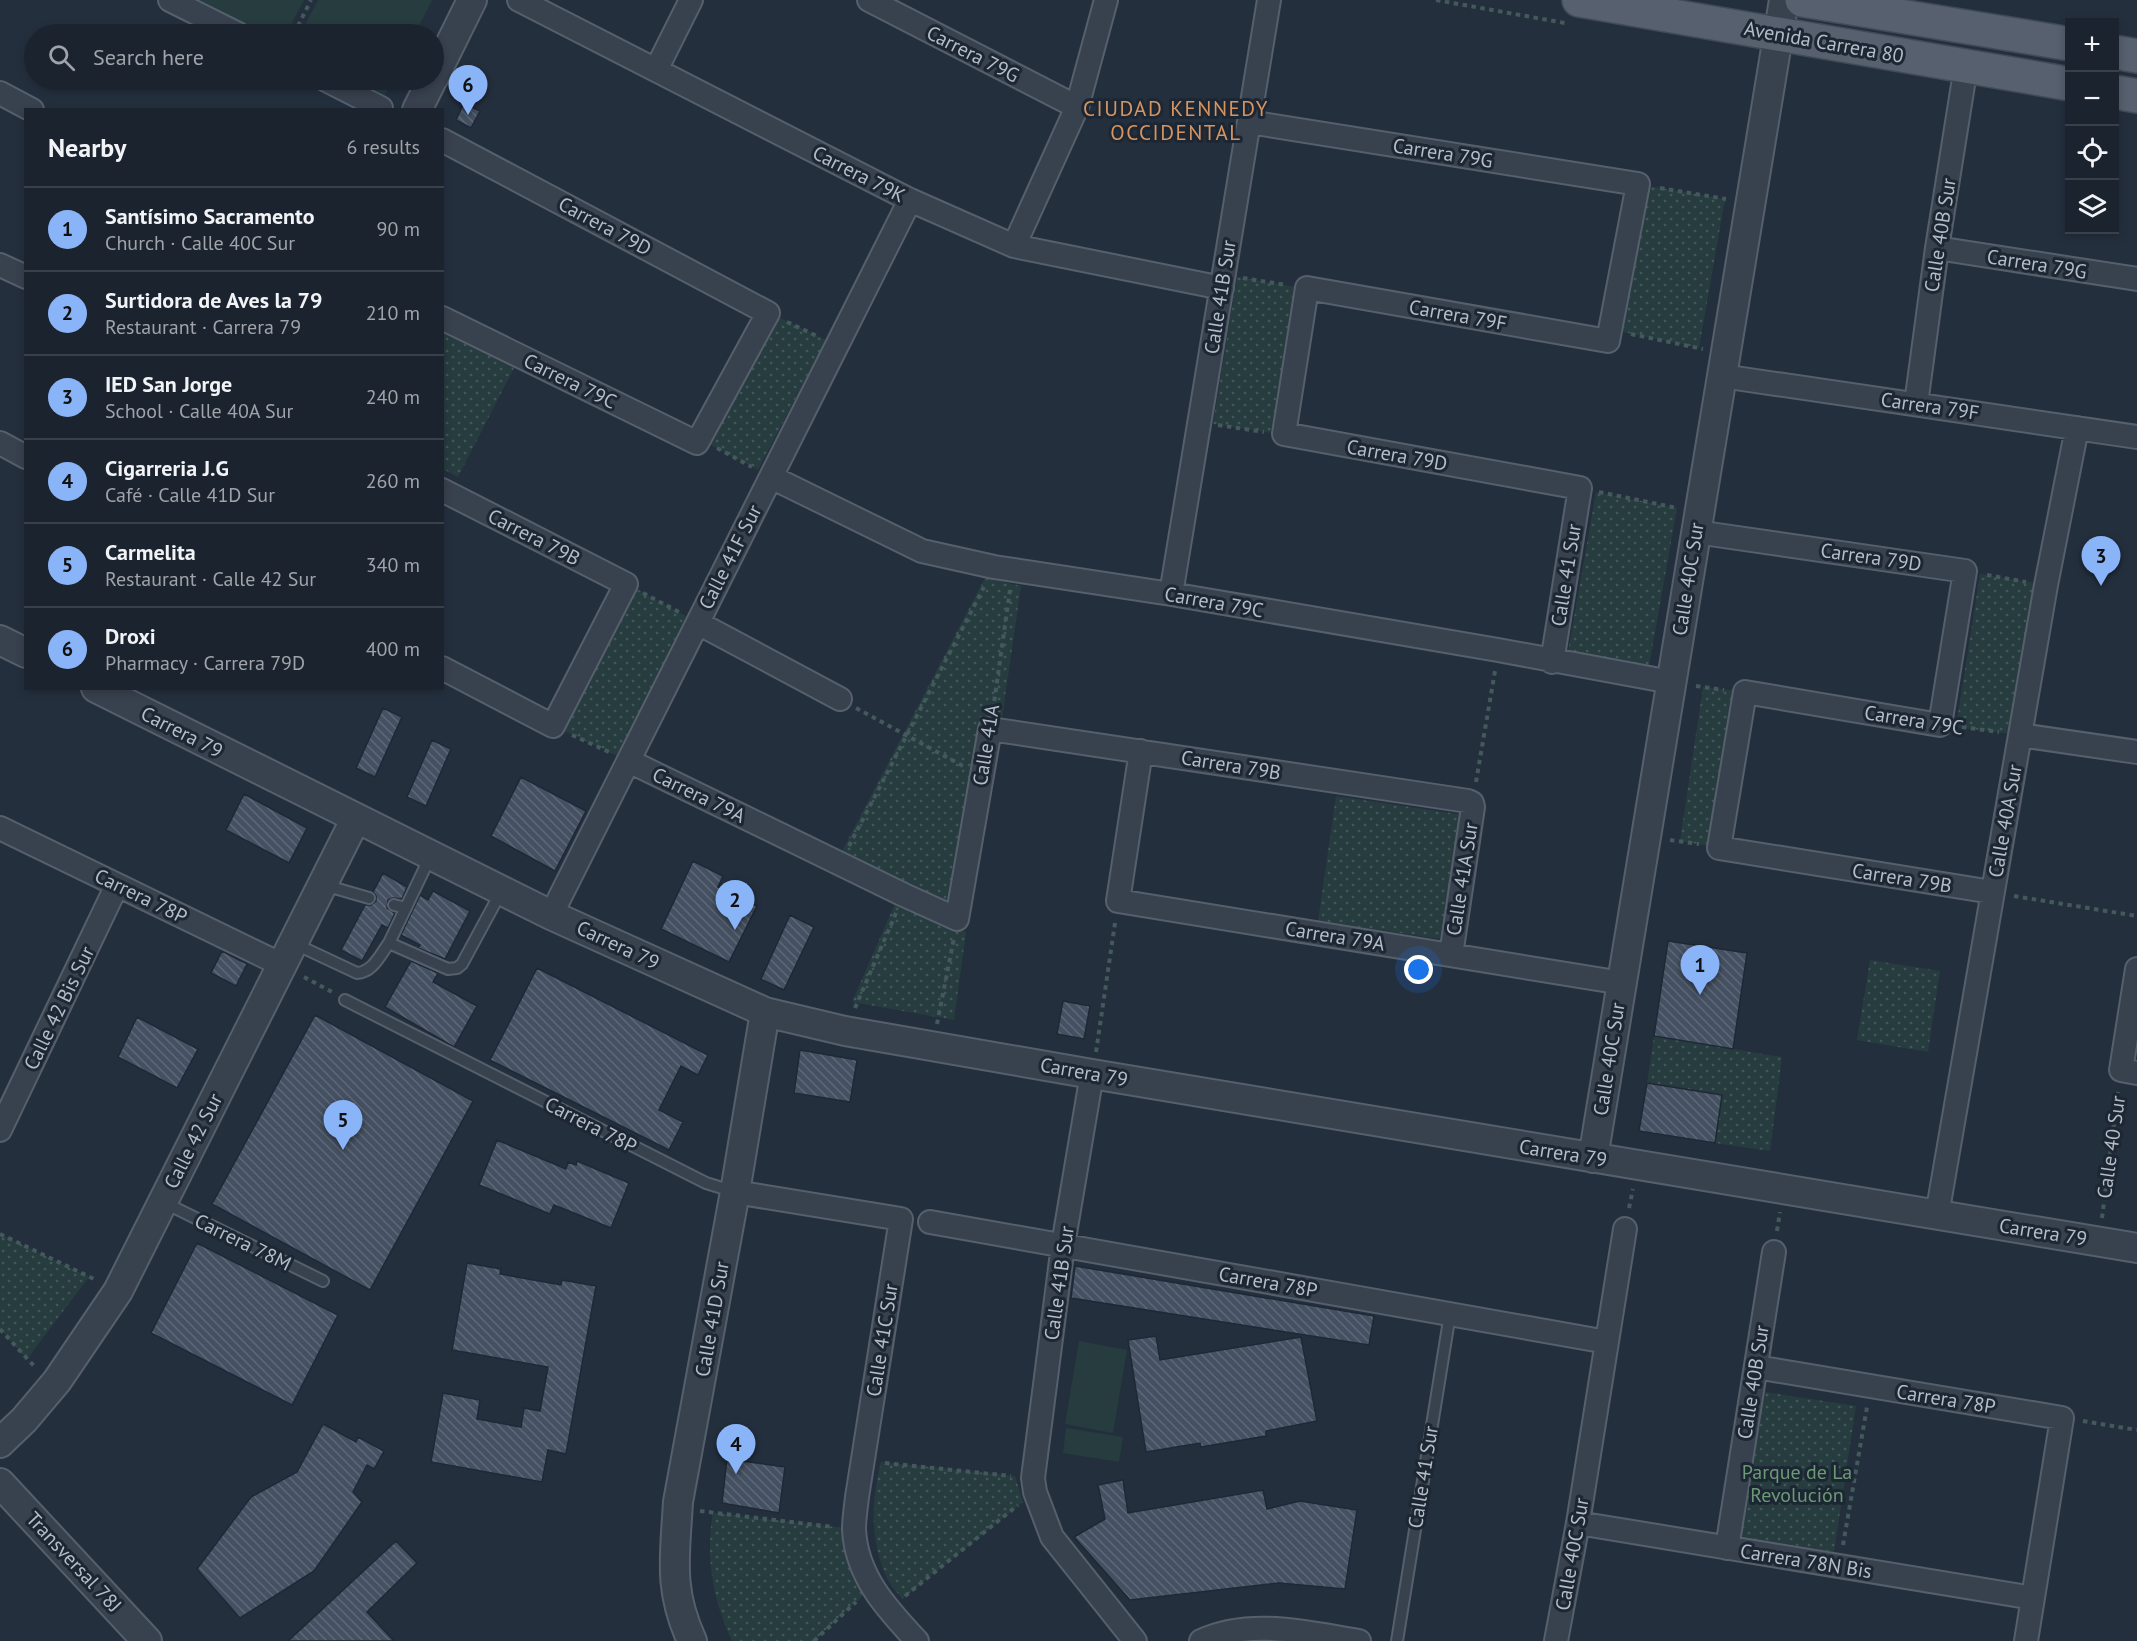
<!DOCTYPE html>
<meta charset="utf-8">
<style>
:root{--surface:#1b232e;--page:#242b36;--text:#f1f3f6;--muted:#a0a4aa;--line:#39404a;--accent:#8ab4f8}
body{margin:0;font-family:"PT Sans",sans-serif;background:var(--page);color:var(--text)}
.controls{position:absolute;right:18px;top:18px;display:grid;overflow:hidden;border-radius:0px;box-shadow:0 3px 9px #0003}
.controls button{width:54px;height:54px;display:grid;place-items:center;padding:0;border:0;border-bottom:2px solid var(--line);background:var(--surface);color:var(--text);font:30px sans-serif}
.you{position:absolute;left:1419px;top:970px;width:21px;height:21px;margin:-15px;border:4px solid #fff;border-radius:50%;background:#1a73e8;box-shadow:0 0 0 9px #1a73e833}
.badge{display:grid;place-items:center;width:39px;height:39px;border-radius:50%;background:var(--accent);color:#111;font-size:20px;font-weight:700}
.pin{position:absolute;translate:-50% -50px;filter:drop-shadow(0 2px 3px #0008)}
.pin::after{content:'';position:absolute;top:32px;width:21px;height:18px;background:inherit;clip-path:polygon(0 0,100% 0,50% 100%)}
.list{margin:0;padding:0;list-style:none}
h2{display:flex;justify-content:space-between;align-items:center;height:78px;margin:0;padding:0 24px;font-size:26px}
h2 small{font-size:20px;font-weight:400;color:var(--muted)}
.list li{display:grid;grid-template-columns:39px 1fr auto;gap:18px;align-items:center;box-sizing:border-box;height:84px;padding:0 24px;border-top:2px solid var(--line)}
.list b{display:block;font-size:22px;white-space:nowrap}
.list p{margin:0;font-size:20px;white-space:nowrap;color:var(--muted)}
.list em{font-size:20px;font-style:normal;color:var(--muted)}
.icon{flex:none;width:33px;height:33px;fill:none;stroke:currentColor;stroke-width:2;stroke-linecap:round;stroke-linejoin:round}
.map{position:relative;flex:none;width:2137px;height:1641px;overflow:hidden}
.search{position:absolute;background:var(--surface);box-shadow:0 3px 9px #0003;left:24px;top:24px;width:420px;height:66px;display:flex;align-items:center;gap:15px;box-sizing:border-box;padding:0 21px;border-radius:33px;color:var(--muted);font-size:22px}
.panel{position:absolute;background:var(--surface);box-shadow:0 3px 9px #0003;left:24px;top:108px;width:420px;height:582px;border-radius:0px}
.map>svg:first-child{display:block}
.grass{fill:#263c3f}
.park{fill:url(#park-dots)}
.building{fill:url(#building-back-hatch);stroke:#1f2835;stroke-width:1.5}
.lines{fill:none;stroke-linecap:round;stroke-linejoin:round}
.service-casing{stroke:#565f6c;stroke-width:14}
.minor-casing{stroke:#565f6c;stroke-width:26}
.tertiary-casing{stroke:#565f6c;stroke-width:32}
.primary-casing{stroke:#414a57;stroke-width:36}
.path{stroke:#44595c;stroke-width:4;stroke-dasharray:4.5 4.5;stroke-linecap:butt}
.service{stroke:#38414e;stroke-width:10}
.minor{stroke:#38414e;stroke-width:22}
.tertiary{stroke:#38414e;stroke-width:28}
.primary{stroke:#56606e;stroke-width:33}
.labels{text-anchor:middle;stroke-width:6;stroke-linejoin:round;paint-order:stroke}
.street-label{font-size:20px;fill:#b4bcc9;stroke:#1d2633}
.park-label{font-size:20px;fill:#6b9a76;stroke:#1d2633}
.neighbourhood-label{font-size:21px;letter-spacing:1.5px;fill:#d59563;stroke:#1d2633}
</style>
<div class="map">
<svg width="2137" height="1641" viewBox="0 0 2137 1641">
<defs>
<pattern id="park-dots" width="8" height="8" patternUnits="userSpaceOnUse" patternTransform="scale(1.5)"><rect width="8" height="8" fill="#263c3f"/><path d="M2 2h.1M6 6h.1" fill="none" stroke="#435659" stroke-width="1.8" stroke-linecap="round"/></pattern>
<pattern id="building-back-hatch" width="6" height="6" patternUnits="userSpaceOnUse" patternTransform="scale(1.5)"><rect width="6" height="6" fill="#455162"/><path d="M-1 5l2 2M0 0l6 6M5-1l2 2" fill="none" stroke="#5d6877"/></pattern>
</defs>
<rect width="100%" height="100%" fill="#242f3e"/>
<path class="grass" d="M199,0h105l-12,23 11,6 15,-29h114l-17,34h-151l-65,-32z
M354,80h39l-8,15z
M1079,1341l48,9 -14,83 -48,-9z
M1066,1428l57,9 -4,25 -56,-9z"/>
<path class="park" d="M1649,186l76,13 -26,149 -76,-16z
M1237,277l59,10 -24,146 -59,-9z
M776,316l50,24 -68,130 -49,-26z
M442,328l73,38 -57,111 -15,-8z
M1596,492l81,16 -28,158 -81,-14z
M1980,574l55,9 -24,151 -55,-7z
M985,578l36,8 -19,132 -16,-2 -38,209 18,7 -12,88 -102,-18 52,-119 -63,-30z
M635,588l56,31 -71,138 -58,-27z
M1703,687l35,4 -23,156 -35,-6z
M1336,796l128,19 -17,125 -129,-19z
M1870,960l70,11 -12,81 -71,-12z
M1654,1036l128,21 -12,94 -55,-8 7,-48 -75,-12z
M0,1234l89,43 -62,82 -27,-30z
M1765,1392l91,14 -22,146 -94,-16z
M881,1462l134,14 8,26 -121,97c-5,-7 -13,-15 -16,-23 -16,-36 -15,-76 -5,-114z
M713,1513l132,15c1,30 5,40 21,65l-52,48h-82c-19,-40 -27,-84 -19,-128z"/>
<path class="building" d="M464,103l16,8 -9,17 -15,-8z
M383,708l19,9 -27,60 -19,-9z
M432,740l19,9 -25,57 -19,-9z
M521,777l65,34 -31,60 -64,-35z
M244,794l63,34 -18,35 -63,-33z
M693,861l30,15 -5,11 39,19 -28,56 -68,-33z
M383,873l24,14 -5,12 -9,-1 -5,2 -1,8 8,5 -7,15 -6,-3 -20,36 -21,-11 24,-45h6l5,-4v-5l-3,-4z
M433,891l37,20 -25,48 -27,-11 2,-3 -19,-10 19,-40 8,5z
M790,915l24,12 -30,63 -23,-11z
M1668,941l79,12 -14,96 -79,-13z
M222,951l25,13 -11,22 -25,-13z
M411,961l27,12 -5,9 44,24 -23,41 -69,-40z
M537,968l171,87 -10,20 -17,-9 -22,44 24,12 -14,28 -179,-90z
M1063,1001l27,5 -6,33 -27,-5z
M315,1015l158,86 -103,189 -158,-86z
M137,1017l61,32 -21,39 -59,-31z
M800,1050l57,10 -7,42 -56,-9z
M1647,1083l75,12 -7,48 -76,-12z
M497,1140l69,29 2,-7 8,3 1,-4 52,22 -18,45 -57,-23 -4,9 -71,-29z
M197,1243l141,72 -46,90 -141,-72z
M467,1263l34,6 -1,5 61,11 1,-5 34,6 -30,168 -18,-4 -6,32 -111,-20 12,-69 37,7 -3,19 44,8 3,-19 16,3 8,-44 -96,-17z
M1075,1266l299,50 -5,29 -298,-47z
M1156,1336l4,24 141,-23 16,84 -51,10v5l-65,11 -1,-4 -54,9 -18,-112z
M323,1424l33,18 2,-5 26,14 -10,18 -7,-4 -14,27 9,10 -48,69 -74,47 -43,-49 54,-72 46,-25z
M727,1459l58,8 -6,46 -57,-10z
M1123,1480l5,33 135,-23 4,19 33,-8 57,9 -12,79 -66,-6 -149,17 -56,-63 31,-18 -7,-34z
M396,1541l21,22 -50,49 27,29h-106z"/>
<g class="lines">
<defs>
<path id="service" d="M324,885l45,13
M394,905l12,3
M293,943l64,30c16,-1 23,-18 32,-30l59,26 9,-1 5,-4 40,-74
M389,943l41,-86
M345,1000l361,183 29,9
M163,1202l160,79
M1397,1641l53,-327"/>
<path id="minor" d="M170,0l68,34
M519,0l391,200 104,46 208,42
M869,0l208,107
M656,70l35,-70
M326,80l55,28
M0,93l32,17
M1249,122l389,62 -30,157 -301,-53 -23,146 296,54 -28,174
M442,140l326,173 -71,130 -255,-125
M1014,246l63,-139 29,-107
M1937,248l200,31
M0,265l26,12
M1722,376l415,61
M1916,404l21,-156 29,-182
M0,443l26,14
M771,477l151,74 72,16 177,27 327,56 173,32
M442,490l184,94 -73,142 -111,-58
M1696,532l269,39 -25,154 -195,-33 -26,156 273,44
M1171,594l98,-594
M698,623l142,76
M2020,735l117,17
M1141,751l-23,150 504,82
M629,761l275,134 53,24 33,-190 478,72 4,2 1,4 -22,148
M0,828l282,137
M551,915l359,-715
M2137,969l-16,101 16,3
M1092,1074l-29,171 -30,233 2,14 17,45 83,104
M0,1130l117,-245
M735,1192l166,27 -44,278c-1,10 -3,22 -3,32 2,47 33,80 63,112
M1937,1215l109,-630 31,-157
M930,1222l677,120
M1756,1367l306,51 -36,223
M1578,1523l455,75
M1727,1548l47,-296
M1201,1641c50,-23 107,-8 158,0
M1556,1641l22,-118 47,-294"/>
<path id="tertiary" d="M434,77l38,-77
M417,110l15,-30
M0,640l26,13
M96,688l455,227 214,97 80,19 247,43 1045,174
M1593,1158l191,-1158
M0,1443l24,-23 33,-39 61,-90 238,-473
M0,1483l147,158
M692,1641c-24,-52 -17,-85 -14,-139l57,-310 30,-180"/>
<path id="primary" d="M1579,0l491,84
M1802,0l268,44
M2114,52l23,4
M2114,92l23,4"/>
</defs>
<use href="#service" class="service-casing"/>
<use href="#minor" class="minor-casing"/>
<use href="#tertiary" class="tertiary-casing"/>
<use href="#primary" class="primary-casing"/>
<path class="path" d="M1436,0l129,23
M298,26l13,-26
M1660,188l66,11
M1243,278l43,7
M787,322l32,15
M1631,334l72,15
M1218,425l46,7
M717,448l35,19
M1599,492l78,16
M1987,575l39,7
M643,593l36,19
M1696,686l28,4
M856,708l107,58
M993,710l17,-120
M1962,727l37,5
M572,735l37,17
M1476,782l19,-111
M1670,840l29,4
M849,846l135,-259
M2014,896l123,20
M304,977l30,16
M855,1008l41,-95
M937,1024l17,-86
M1096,1052l19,-129
M1629,1208l4,-19
M2102,1218l16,-126
M1777,1231l3,-19
M0,1234l96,46
M0,1329l34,37
M2083,1421l54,9
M885,1463l126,13
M700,1511l133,16
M1843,1545l24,-138
M905,1596l113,-91
M814,1641l42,-39"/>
<use href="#service" class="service"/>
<use href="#minor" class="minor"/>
<use href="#tertiary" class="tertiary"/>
<use href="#primary" class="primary"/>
</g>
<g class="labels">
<g class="street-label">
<text transform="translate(1824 42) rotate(10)" y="7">Avenida Carrera 80</text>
<text transform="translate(973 54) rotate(27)" y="7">Carrera 79G</text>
<text transform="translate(1443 153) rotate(9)" y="7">Carrera 79G</text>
<text transform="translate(859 174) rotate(27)" y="7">Carrera 79K</text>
<text transform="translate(605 226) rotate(28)" y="7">Carrera 79D</text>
<text transform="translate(1940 235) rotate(-81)" y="7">Calle 40B Sur</text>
<text transform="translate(2037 264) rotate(9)" y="7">Carrera 79G</text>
<text transform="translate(1220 297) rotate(-81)" y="7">Calle 41B Sur</text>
<text transform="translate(1458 315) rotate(10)" y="7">Carrera 79F</text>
<text transform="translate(570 381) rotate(26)" y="7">Carrera 79C</text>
<text transform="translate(1930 406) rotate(8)" y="7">Carrera 79F</text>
<text transform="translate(1397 455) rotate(10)" y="7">Carrera 79D</text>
<text transform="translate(534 537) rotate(27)" y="7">Carrera 79B</text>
<text transform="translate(730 557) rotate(-63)" y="7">Calle 41F Sur</text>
<text transform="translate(1871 557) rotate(8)" y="7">Carrera 79D</text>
<text transform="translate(1566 575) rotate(-81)" y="7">Calle 41 Sur</text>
<text transform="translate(1688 579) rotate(-81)" y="7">Calle 40C Sur</text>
<text transform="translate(1214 602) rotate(10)" y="7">Carrera 79C</text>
<text transform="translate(1914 720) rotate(9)" y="7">Carrera 79C</text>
<text transform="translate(182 732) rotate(27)" y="7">Carrera 79</text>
<text transform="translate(986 745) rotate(-81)" y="7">Calle 41A</text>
<text transform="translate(1231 765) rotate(9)" y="7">Carrera 79B</text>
<text transform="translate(699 795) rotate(26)" y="7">Carrera 79A</text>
<text transform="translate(2005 821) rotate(-80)" y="7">Calle 40A Sur</text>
<text transform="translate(1902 878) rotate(9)" y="7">Carrera 79B</text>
<text transform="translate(1462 879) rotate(-81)" y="7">Calle 41A Sur</text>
<text transform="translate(141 896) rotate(26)" y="7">Carrera 78P</text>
<text transform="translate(1335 936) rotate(9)" y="7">Carrera 79A</text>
<text transform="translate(618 945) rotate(25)" y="7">Carrera 79</text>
<text transform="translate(59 1008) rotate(-64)" y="7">Calle 42 Bis Sur</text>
<text transform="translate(1609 1059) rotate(-81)" y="7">Calle 40C Sur</text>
<text transform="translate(1084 1072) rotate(10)" y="7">Carrera 79</text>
<text transform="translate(591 1125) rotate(27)" y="7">Carrera 78P</text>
<text transform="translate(193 1141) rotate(-63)" y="7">Calle 42 Sur</text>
<text transform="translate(2111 1147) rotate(-82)" y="7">Calle 40 Sur</text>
<text transform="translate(1563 1153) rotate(9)" y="7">Carrera 79</text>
<text transform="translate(2043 1232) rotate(9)" y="7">Carrera 79</text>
<text transform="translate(243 1242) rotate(26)" y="7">Carrera 78M</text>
<text transform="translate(1268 1282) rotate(10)" y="7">Carrera 78P</text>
<text transform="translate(1059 1283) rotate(-82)" y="7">Calle 41B Sur</text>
<text transform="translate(712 1319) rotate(-80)" y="7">Calle 41D Sur</text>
<text transform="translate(882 1340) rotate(-81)" y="7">Calle 41C Sur</text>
<text transform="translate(1753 1382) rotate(-81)" y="7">Calle 40B Sur</text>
<text transform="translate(1946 1399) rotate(9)" y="7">Carrera 78P</text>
<text transform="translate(1423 1477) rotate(-81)" y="7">Calle 41 Sur</text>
<text transform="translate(1572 1554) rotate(-80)" y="7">Calle 40C Sur</text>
<text transform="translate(1806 1561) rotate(9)" y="7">Carrera 78N Bis</text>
<text transform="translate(74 1562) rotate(47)" y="7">Transversal 78J</text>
</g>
<g class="park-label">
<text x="1797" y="1479">Parque de La<tspan x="1797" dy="23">Revolución</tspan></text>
</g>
<g class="neighbourhood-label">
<text x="1176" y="116">CIUDAD KENNEDY<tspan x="1176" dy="24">OCCIDENTAL</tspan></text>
</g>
</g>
</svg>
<div class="controls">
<button>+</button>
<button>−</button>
<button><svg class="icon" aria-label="locate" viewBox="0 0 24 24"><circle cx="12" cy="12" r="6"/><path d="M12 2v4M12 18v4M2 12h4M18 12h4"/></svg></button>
<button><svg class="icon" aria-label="layers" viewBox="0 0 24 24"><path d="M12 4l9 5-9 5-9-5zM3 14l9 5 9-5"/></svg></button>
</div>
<div class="you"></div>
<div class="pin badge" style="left:1700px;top:995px">1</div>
<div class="pin badge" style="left:735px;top:930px">2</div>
<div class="pin badge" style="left:2101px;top:586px">3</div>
<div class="pin badge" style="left:736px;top:1474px">4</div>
<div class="pin badge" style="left:343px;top:1150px">5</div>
<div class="pin badge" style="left:468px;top:115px">6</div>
<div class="search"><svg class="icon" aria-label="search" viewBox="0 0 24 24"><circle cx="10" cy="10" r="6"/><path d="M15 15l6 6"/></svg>Search here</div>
<section class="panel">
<h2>Nearby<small>6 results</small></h2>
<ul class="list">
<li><span class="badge">1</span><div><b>Santísimo Sacramento</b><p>Church · Calle 40C Sur</p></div><em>90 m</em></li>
<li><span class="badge">2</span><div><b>Surtidora de Aves la 79</b><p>Restaurant · Carrera 79</p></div><em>210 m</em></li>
<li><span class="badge">3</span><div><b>IED San Jorge</b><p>School · Calle 40A Sur</p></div><em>240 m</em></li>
<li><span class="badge">4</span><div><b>Cigarreria J.G</b><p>Café · Calle 41D Sur</p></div><em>260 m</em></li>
<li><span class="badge">5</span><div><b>Carmelita</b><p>Restaurant · Calle 42 Sur</p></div><em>340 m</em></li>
<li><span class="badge">6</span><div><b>Droxi</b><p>Pharmacy · Carrera 79D</p></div><em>400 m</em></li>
</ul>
</section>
</div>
